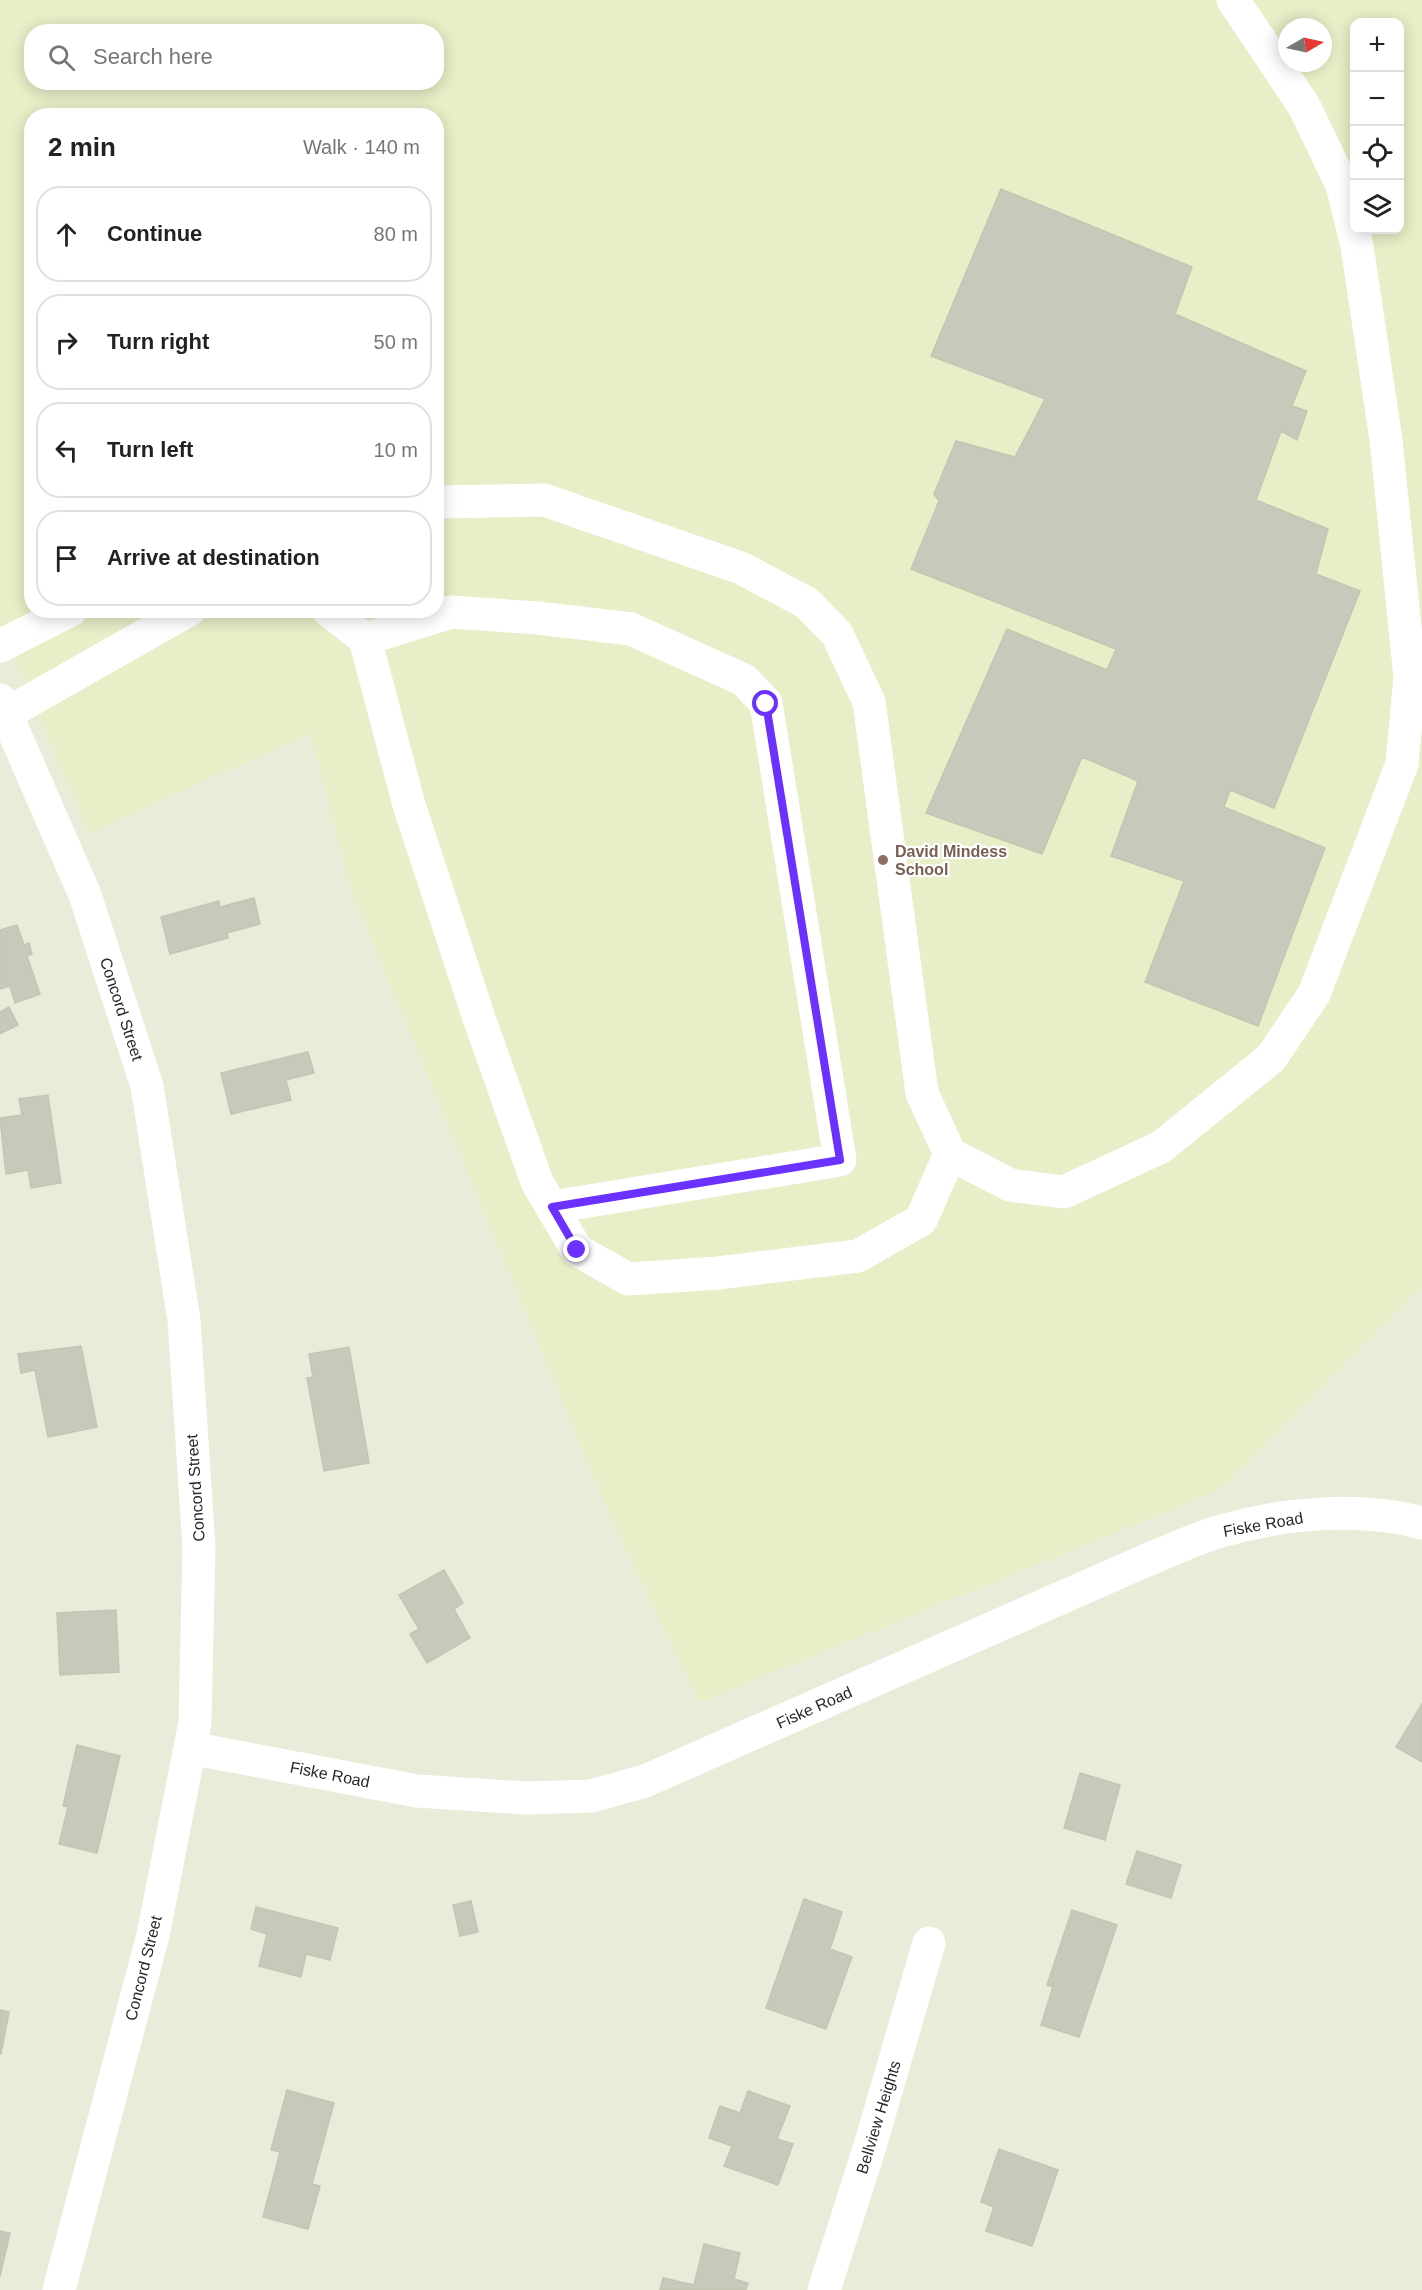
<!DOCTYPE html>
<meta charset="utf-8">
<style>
:root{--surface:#fff;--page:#f2f2f2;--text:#222;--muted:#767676;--line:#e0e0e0}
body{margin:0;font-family:Helvetica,sans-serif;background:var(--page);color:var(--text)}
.controls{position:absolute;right:18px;top:18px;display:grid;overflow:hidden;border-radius:12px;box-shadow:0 3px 15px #0003}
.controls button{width:54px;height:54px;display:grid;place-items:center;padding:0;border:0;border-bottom:2px solid var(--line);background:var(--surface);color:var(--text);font:30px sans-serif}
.compass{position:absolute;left:1278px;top:18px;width:54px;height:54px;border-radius:50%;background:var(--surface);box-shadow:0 3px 15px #0003;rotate:81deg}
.stop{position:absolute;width:18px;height:18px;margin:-14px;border:4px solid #6b31ff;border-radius:50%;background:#fff}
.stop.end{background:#6b31ff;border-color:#fff;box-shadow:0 2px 6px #0008}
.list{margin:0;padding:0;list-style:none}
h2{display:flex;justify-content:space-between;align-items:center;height:78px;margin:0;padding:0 24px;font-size:26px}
h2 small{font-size:20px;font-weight:400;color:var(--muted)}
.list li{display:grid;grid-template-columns:39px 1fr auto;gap:18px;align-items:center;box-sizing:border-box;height:96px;margin:0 12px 12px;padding:0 12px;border:2px solid var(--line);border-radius:24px}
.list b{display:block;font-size:22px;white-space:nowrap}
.list em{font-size:20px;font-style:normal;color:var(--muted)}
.icon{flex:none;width:33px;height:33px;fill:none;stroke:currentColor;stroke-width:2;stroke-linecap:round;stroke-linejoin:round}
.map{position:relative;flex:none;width:1422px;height:2290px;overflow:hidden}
.search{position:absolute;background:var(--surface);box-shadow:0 3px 15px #0003;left:24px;top:24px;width:420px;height:66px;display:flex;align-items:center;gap:15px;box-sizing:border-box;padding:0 21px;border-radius:24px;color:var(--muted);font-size:22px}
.panel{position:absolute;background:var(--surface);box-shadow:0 3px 15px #0003;left:24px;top:108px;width:420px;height:510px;border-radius:24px}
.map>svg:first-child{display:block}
.education{fill:#e8eec7;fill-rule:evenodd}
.building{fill:#c8c9bb;stroke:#c4c6b2;stroke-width:1.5}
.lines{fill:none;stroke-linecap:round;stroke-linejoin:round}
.minor{stroke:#fff;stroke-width:33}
.route{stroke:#6b31ff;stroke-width:8}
.education-dot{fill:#8d6e63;stroke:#fff;stroke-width:2}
.labels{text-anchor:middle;stroke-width:4.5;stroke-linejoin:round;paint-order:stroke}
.education-label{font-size:16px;font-weight:bold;fill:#785e54;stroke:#fff;text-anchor:start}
.street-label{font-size:16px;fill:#282828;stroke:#fff}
</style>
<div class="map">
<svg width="1422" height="2290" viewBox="0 0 1422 2290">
<rect width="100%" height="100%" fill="#eaebd8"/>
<path class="education" d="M0,0h1422v1286l-202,204 -520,212 -90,-186 -260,-629 -39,-154 -222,100 -89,-210zM1354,22h46v208h-46zM1287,27h36v36h-36zM32,32h404v50h-404zM32,116h404v494h-404z"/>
<path class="building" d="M1001,189l191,78 -17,47 131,57 -14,35 15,5 -10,29 -16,-9 -25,69 72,29 -12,45 44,17 -86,217 -44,-18 -6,17 101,41 -67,178 -113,-44 39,-101 -73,-25 27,-75 -56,-24 -40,97 -116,-41 81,-184 100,41 9,-21 -205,-80 28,-68 -5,-7 22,-53 59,16 30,-58 -114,-43z
M254,898l6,26 -33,9 1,5 -58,16 -9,-37 58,-16 1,6z
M17,925l7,20 5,-2 3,11 -5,2 13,38 -25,9 -5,-17 -10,3v-59z
M9,1007l9,18 -18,9v-22z
M308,1052l6,21 -28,7 5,20 -60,14 -10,-41z
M48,1095l13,88 -30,5 -3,-18 -22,4 -6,-56 22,-3 -3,-16z
M81,1346l16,81 -49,10 -13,-67 -14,3 -3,-19z
M349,1347l20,116 -45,8 -17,-93 6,-1 -4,-23z
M444,1570l19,33 -9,6 16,29 -43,25 -17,-29 9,-5 -20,-34z
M116,1610l3,62 -59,3 -3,-62z
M1422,1704v58l-26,-15z
M77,1745l43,11 -23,97 -38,-9 9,-37 -5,-1z
M1080,1773l40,12 -15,55 -41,-12z
M1137,1851l44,14 -10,33 -45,-14z
M804,1899l38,13 -12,37 22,8 -26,72 -60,-21z
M471,1901l7,31 -18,4 -7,-31z
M256,1907l82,21 -8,32 -24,-6 -5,23 -42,-11 8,-32 -16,-5z
M1072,1910l45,15 -38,112 -38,-12 12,-38 -6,-2z
M0,2010l9,2 -8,42h-1z
M287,2090l47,13 -22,81 8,2 -12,43 -45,-12 17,-65 -9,-2z
M748,2091l42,15 -13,33 16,5 -15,41 -54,-19 8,-20 -23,-8 11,-32 20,7z
M999,2149l59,21 -26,76 -46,-15 8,-24 -13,-5z
M0,2231l10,2 -10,43z
M704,2244l36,9 -6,26 14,4 -2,7h-86l3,-12 31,7z"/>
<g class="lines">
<path class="minor" d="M436,502l108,-2 197,68 66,35 30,31 32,68 53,391 28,61 60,31 54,7 97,-45 110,-89 43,-64 88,-230 8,-87 -24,-237 -29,-194 -15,-61 -38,-79 -71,-106
M328,610l37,29 44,166 70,213 58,164 40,68 51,29 90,-6 140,-17 63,-36 29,-66
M365,639l86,-27 87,6 93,11 113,51 22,23 74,457 -288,47
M0,646l71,-36
M0,700l85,195 62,191 37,234 15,227 -4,175 -42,213 -94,355
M6,714l183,-104
M190,1748l227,43 110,7 64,-2 54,-15 495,-218c27,-11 54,-24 81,-32 64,-18 137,-25 201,-8
M824,2290l46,-144 59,-203"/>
</g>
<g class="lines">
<path class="route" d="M577,1250l-25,-43 288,-47 -74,-456"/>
</g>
<circle class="education-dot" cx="883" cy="860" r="6"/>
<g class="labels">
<g class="education-label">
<text x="895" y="857">David Mindess<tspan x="895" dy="18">School</tspan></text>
</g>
<g class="street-label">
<text transform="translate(122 1009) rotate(72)" y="6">Concord Street</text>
<text transform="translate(195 1488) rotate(-94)" y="6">Concord Street</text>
<text transform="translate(1263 1524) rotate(-10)" y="6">Fiske Road</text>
<text transform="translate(814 1707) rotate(-24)" y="6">Fiske Road</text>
<text transform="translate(330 1774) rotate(11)" y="6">Fiske Road</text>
<text transform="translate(143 1968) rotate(-76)" y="6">Concord Street</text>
<text transform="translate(878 2117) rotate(-73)" y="6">Bellview Heights</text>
</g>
</g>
</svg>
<div class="controls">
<button>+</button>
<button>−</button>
<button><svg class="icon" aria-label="locate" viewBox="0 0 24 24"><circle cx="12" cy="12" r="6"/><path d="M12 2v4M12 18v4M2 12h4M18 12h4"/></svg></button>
<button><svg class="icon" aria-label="layers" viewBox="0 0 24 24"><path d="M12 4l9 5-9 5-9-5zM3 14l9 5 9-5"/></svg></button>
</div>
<svg class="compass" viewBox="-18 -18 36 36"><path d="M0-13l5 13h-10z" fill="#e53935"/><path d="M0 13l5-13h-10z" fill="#767676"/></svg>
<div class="stop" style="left:766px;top:704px"></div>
<div class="stop end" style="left:577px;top:1250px"></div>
<div class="search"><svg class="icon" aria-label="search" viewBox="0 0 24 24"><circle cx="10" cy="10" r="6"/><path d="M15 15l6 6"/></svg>Search here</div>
<section class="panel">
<h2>2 min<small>Walk · 140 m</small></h2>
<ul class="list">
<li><svg class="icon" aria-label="ahead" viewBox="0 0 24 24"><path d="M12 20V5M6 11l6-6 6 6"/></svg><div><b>Continue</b></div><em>80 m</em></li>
<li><svg class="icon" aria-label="right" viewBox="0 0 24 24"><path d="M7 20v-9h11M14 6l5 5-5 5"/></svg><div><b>Turn right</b></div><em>50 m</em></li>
<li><svg class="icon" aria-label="left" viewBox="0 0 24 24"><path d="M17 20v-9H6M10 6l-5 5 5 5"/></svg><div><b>Turn left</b></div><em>10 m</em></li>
<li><svg class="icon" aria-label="arrive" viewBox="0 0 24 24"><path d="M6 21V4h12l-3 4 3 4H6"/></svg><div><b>Arrive at destination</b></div></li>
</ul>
</section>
</div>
